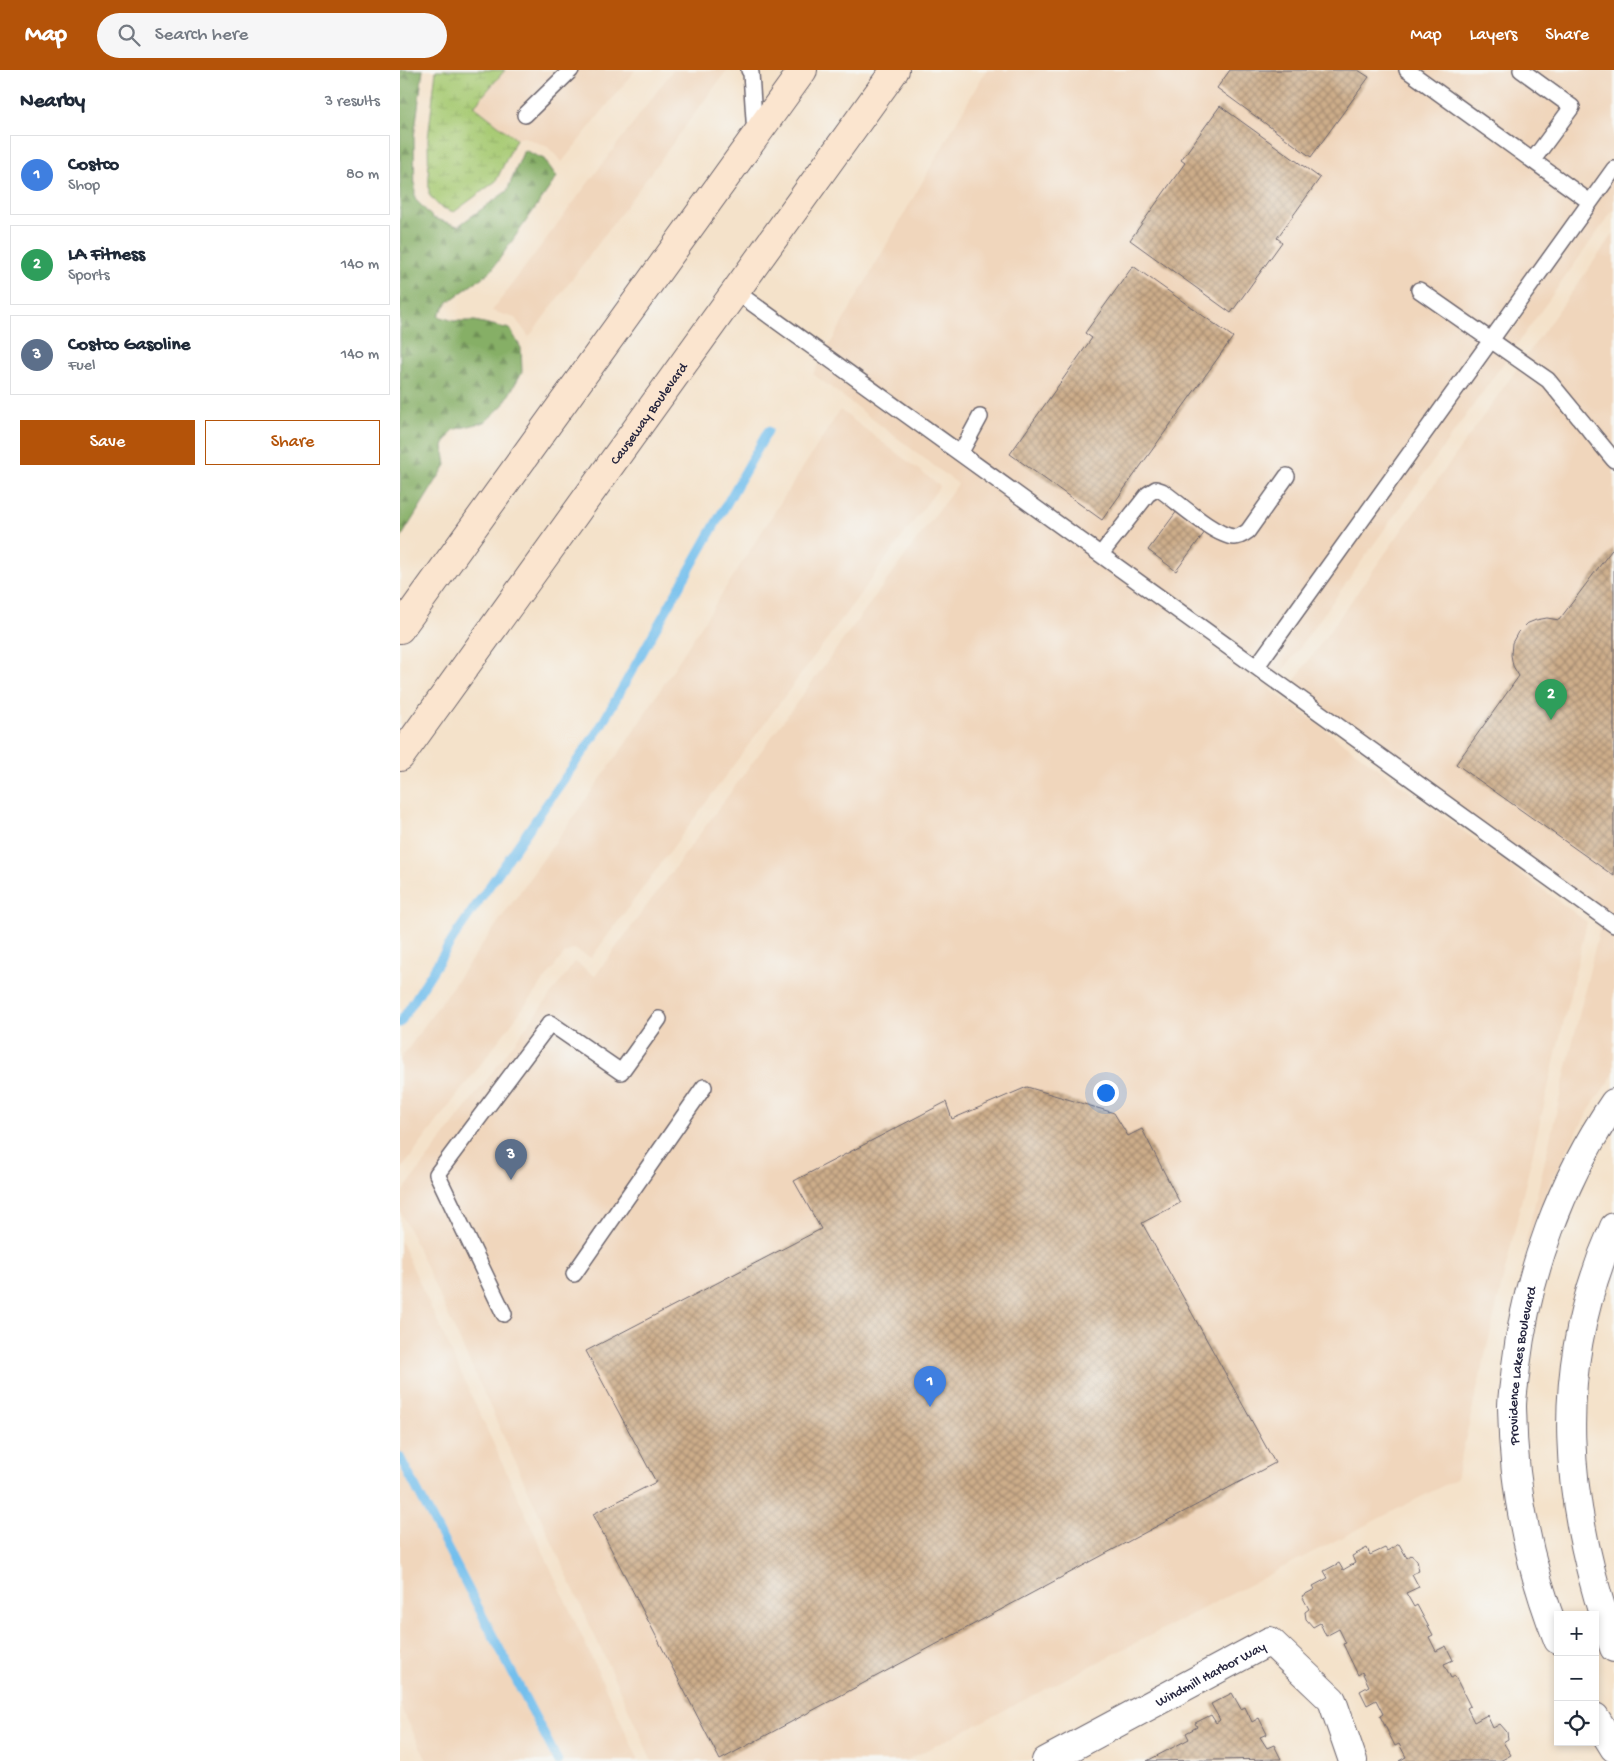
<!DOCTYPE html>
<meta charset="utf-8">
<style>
:root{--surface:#fff;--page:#f6f6f7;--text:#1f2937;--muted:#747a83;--line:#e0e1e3;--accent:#b45309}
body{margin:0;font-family:"Gochi Hand",sans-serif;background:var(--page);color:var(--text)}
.controls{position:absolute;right:15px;bottom:15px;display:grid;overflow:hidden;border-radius:0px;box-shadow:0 2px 8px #0003}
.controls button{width:45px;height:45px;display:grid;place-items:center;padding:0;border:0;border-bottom:1px solid var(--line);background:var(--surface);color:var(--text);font:25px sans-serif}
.you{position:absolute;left:705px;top:1022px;width:18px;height:18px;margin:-12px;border:4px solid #fff;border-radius:50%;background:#1a73e8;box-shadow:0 0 0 8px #1a73e833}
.badge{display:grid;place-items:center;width:32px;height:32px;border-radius:50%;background:var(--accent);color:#fff;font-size:16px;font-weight:700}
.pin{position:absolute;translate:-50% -41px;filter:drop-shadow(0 1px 2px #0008)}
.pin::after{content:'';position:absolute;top:26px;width:18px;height:15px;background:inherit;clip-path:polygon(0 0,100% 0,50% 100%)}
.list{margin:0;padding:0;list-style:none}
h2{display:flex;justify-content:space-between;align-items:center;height:65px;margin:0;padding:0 20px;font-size:21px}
h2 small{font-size:16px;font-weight:400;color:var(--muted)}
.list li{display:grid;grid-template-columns:32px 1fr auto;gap:15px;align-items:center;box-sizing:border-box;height:80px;margin:0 10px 10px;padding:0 10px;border:1px solid var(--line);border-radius:0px}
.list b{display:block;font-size:19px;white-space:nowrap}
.list p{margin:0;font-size:16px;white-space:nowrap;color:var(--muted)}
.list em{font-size:16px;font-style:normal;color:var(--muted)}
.actions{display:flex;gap:10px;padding:15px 20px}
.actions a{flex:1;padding:11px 0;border:1px solid var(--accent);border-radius:0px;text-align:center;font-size:18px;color:var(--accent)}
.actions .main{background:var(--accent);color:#fff}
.icon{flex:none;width:28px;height:28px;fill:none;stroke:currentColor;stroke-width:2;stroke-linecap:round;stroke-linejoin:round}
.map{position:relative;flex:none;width:1214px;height:1691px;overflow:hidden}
header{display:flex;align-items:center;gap:30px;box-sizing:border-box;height:70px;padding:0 25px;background:var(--accent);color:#fff}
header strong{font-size:24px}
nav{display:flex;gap:28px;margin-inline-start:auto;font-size:18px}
.search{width:350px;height:45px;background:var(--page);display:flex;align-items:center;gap:12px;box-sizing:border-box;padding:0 18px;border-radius:28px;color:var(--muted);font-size:19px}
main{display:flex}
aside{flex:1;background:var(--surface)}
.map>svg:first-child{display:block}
.built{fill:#f0d6bc}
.forest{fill:url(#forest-firs);stroke:#546850}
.wetland{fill:url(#wetland-marsh);stroke:#657658}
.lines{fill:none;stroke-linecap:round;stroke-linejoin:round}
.stream{stroke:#73bfed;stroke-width:9}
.building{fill:url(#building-cross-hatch)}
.service-casing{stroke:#6c656d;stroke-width:18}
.minor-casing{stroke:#6c656d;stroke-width:30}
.tertiary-casing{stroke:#6c656d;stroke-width:30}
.secondary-casing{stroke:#6c656d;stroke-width:30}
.service{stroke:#fff;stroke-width:15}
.minor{stroke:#fff;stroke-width:28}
.tertiary{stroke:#fff;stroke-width:28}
.secondary{stroke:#fbe5cf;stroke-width:28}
.labels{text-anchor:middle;stroke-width:4.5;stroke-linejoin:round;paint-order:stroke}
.street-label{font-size:14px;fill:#22223b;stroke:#f6f6f2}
</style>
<header>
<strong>Map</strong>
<div class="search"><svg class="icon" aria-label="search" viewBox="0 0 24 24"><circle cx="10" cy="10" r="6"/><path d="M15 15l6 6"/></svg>Search here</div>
<nav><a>Map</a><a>Layers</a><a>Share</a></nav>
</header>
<main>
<aside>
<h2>Nearby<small>3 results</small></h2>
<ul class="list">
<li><span class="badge" style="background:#3f7fe0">1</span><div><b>Costco</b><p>Shop</p></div><em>80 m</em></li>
<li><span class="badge" style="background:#2e9e5b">2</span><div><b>LA Fitness</b><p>Sports</p></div><em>140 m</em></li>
<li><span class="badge" style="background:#5c6f8a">3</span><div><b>Costco Gasoline</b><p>Fuel</p></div><em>140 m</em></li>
</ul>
<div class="actions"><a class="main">Save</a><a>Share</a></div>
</aside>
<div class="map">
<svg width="1214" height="1691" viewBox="0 0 1214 1691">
<defs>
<pattern id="forest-firs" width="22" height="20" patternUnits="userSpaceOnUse" patternTransform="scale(1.25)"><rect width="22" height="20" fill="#86af66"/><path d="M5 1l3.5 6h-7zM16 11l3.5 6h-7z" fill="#6d8e55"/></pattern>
<pattern id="wetland-marsh" width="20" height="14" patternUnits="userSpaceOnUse" patternTransform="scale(1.25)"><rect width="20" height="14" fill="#a8cb74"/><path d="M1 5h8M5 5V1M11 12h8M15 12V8" fill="none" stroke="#90ae65"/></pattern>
<pattern id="building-cross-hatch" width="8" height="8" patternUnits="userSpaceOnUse" patternTransform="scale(1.25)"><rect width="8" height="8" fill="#cdad8a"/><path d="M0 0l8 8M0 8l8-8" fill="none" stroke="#a68c72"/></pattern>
</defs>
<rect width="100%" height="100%" fill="#f6f6f2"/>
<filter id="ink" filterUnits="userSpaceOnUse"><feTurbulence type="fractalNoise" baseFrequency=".02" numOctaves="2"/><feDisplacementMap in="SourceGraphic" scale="10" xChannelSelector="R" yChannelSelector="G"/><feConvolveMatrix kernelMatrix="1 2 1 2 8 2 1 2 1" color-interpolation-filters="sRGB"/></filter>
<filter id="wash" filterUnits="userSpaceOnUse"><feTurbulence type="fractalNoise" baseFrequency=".0096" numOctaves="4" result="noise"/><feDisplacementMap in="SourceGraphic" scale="20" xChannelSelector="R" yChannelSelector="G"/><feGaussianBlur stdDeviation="1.12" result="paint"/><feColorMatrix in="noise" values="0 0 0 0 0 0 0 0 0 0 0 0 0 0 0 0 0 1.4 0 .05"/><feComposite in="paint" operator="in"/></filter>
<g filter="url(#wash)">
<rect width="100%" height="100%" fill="#f4e2ca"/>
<path class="built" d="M105,0h130l-73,92 -14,-15 -24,-10 -8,2 -42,-33z
M273,0h54l-198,267 -14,-19 -23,-7z
M586,0h628v139l-344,480 317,233 -131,557 -551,282h-253l-252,-551v-15l175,-233 20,14 363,-492 -145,-110z
M1214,163v841l-22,31 -26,47 -28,60 -16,46 78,-332v-7l-311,-231z
M440,340l100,76 -349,472 -17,-9 -10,5 -164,217v-111l226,-317z
M0,1170l239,521h-212l-27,-56z"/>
<path class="forest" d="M0,0h23l-9,67 1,62 18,19 25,8 49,-35 17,-41 20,9 13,18 -66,94 -43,31 -10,14 16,5h21l35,8 11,19 1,24 -19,33 -18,17 -32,8 -10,16 3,19 -46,74z"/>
<path class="wetland" d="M36,0h69l-31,36 42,33 -20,42 -42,31 -14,-5 -11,-12 -1,-56z"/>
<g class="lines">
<path class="stream" d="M0,953l58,-92 141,-202 169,-298
M0,1387l158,304"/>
</g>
<g id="blocks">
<path class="building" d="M830,0h128l11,7 -58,80 -94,-69z
M820,36l100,72 -43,60 5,4 -51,71 -101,-73 55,-77 -4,-3z
M733,196l100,71 -131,183 -92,-66 82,-116 -7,-5z
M777,441l28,21 -29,39 -28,-21z
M1214,477v329l-158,-112 63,-88 -6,-10 -2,-11 1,-12 6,-11 8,-8 10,-4 11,-2 12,2z
M627,1017l87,26 14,23 14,-7 38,74 -38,20 133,240 -555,297 -127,-246 63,-32 -70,-131 235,-122 -27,-48 152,-79 6,17z
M999,1474l8,14 4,-3 6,5 2,11 -7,3 7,13 -13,6 8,14 3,-2 16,30 -4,2 7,14 10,-5 7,14 -9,4 7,14 4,-2 15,30 -3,2 7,14 13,-7 6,13 7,-4 7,8 1,7 -5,3 8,13 -11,6h-101l7,-4 -7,-13 -4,2 -15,-30 3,-2 -7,-14 -9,5 -7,-14 9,-5 -7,-14 -4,3 -15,-31 3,-1 -7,-14 -13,7 -6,-13 -7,4 -7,-8 -1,-7 4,-3 -7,-13 13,-7 -2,-3 15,-8 -4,-7 15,-8 4,7 12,-7 -3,-7 15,-8 3,7 15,-7 2,3z
M832,1623l9,16 4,-2 7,15 7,-4 8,16 -7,3 7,11 7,-3 7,14 -134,2 42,-22 -3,-6 11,-6 -2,-4 16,-8 5,8 4,-3 -9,-16z"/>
</g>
</g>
<g filter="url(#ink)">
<use href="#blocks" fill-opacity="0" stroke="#6c656d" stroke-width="1"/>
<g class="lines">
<defs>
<path id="service" d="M349,0l2,3 4,62
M1007,0l183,132
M1121,0l51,37 -39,53
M125,45l46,-45
M1019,220l129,90 66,80
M335,221l879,634
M561,382l19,-35
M701,484l47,-60 8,-5 6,2c17,12 53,45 72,46 6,0 10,-3 14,-6l39,-55
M857,596l357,-497
M174,1204l130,-187
M104,1244l-67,-140 113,-151 71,49 38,-53"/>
<g id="minor">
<path id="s1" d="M646,1691l224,-120 62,59 21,61"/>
</g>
<g id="tertiary">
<path d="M1214,1157c-64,145 -50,275 0,421"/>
<path id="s2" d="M1158,1570c-29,-73 -45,-154 -46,-233 0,-13 3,-27 4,-41 11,-93 45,-185 98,-263"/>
<path d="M1195,1647l19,31"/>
</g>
<g id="secondary">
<path d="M0,559l403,-559"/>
<path id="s3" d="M0,687l495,-687"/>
</g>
</defs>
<use href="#service" class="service-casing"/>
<use href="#minor" class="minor-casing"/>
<use href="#tertiary" class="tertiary-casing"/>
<use href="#secondary" class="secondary-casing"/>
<use href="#service" class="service"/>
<use href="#minor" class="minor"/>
<use href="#tertiary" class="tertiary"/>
<use href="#secondary" class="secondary"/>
</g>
</g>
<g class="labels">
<g class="street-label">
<text dy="5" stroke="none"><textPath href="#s3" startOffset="424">Causeway Boulevard</textPath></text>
<text dy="5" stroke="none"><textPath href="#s2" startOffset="281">Providence Lakes Boulevard</textPath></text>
<text dy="5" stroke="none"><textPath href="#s1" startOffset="186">Windmill Harbor Way</textPath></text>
</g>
</g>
</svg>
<div class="controls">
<button>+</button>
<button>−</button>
<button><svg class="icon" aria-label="locate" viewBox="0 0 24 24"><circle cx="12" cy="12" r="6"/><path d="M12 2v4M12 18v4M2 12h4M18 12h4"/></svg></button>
</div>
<div class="you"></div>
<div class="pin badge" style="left:530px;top:1337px;background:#3f7fe0">1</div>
<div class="pin badge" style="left:1151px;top:650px;background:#2e9e5b">2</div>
<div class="pin badge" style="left:111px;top:1110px;background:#5c6f8a">3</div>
</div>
</main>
